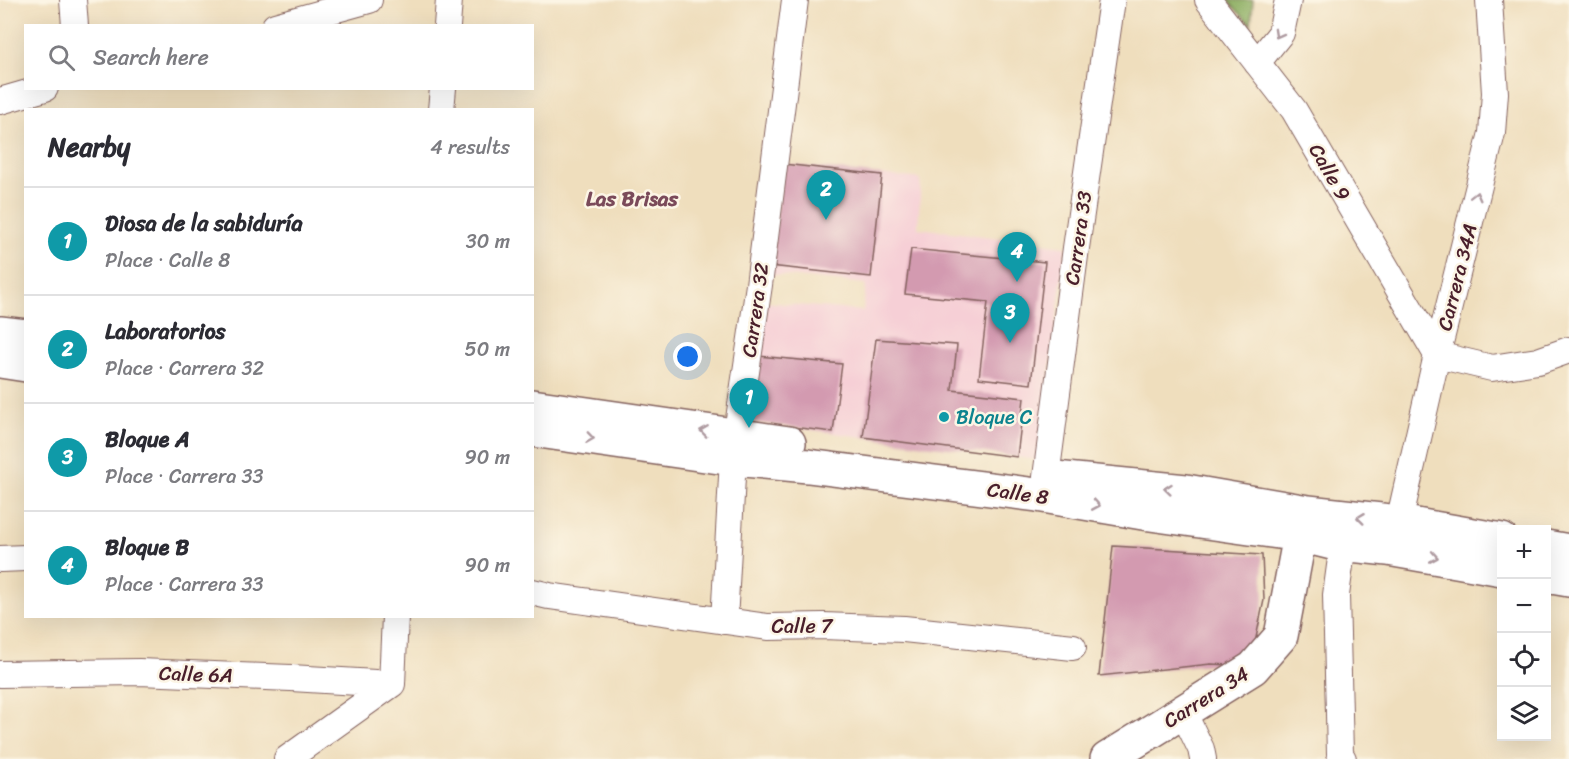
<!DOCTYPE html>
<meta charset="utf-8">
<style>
:root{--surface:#fff;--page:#f2f2f3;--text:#2b2b33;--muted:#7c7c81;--line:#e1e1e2;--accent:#d1495b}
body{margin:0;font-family:Sriracha,sans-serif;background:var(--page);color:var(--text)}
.controls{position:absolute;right:18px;bottom:18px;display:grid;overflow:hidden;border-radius:0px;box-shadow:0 6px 24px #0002}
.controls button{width:54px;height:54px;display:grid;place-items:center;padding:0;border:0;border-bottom:2px solid var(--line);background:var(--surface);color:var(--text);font:30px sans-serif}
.you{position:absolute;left:688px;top:357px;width:21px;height:21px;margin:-15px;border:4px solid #fff;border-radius:50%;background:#1a73e8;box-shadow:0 0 0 9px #1a73e833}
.badge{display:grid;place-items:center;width:39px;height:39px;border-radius:50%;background:var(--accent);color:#fff;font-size:20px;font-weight:700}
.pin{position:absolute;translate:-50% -50px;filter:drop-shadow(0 2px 3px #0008)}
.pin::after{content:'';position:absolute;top:32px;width:21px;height:18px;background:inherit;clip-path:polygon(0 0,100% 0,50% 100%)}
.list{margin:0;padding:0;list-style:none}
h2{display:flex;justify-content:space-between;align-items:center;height:78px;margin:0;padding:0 24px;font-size:26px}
h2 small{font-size:20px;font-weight:400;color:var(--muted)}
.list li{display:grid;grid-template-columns:39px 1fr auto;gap:18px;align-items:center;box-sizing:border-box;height:108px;padding:0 24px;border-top:2px solid var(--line)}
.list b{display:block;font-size:22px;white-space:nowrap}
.list p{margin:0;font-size:20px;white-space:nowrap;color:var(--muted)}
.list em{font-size:20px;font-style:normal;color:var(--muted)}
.icon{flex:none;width:33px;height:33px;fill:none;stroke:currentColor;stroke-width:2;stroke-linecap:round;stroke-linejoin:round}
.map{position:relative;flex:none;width:1569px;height:759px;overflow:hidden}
.search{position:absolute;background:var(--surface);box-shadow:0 6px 24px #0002;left:24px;top:24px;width:510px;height:66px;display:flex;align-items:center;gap:15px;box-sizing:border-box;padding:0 21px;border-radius:0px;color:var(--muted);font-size:22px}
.panel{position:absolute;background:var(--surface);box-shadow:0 6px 24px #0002;left:24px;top:108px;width:510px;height:510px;border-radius:0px}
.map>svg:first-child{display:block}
.built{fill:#f6cfd6}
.forest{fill:#8cae62;stroke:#6b6646;stroke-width:1.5}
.building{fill:#d39ab0}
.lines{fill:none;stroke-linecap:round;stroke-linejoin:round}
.street-casing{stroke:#84625e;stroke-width:28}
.secondary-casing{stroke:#84625e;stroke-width:36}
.street{stroke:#fff;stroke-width:26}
.secondary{stroke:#fff;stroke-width:33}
.oneway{stroke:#ae9aa0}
.culture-dot{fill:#0f9aa8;stroke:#fcf5e5;stroke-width:2}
.labels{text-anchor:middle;stroke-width:5;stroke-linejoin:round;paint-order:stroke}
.street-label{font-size:20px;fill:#4a1f2b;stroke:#fcf5e5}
.culture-label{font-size:20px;fill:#0d838f;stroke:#fcf5e5;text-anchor:start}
.neighbourhood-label{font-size:21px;font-weight:bold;fill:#7a4a5a;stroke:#fcf5e5}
</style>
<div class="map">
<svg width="1569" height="759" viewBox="0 0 1569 759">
<rect width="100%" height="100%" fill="#fcf5e5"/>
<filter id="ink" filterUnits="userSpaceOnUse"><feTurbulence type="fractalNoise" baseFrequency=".0167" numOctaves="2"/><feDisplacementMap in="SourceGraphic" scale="12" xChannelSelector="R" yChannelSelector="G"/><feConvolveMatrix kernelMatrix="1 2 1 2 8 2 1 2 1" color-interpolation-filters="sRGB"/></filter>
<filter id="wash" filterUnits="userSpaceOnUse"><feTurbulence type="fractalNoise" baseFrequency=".008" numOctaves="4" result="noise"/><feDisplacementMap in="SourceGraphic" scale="24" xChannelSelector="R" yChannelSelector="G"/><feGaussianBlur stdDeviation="1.35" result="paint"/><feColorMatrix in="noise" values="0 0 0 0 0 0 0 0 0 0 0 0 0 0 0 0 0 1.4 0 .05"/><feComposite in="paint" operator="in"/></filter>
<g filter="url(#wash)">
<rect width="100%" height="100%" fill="#efdebd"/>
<path class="built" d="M783,164l138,15 -3,49 148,18 -28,214 -288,-38 14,-120 99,9 3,-27 -97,-10z"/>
<path class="forest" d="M1227,0h26l-2,25z"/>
<g id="blocks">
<path class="building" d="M783,164l99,11 -11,102 -101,-11z
M911,249l134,13 -14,122 -52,-6 9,-76 -83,-8z
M876,339l81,6 -5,45 72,8 -7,59 -154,-20z
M758,356l84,8 -9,68 -83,-10z
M1113,546l149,9 2,45 -14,66 -39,-2 -112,12z"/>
</g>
</g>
<g filter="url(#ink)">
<use href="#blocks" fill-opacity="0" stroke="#84625e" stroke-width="1.5"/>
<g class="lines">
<defs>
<path id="street" d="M73,0l2,26
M1208,0l86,110 143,245
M275,26l94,-26
M447,26l2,-26
M1257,63l24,-30 7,-33
M0,101l45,-13
M441,110l2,-22
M1437,355l55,13 46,-7 31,-11
M1046,477l30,-229 36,-248
M1393,538l6,-16 38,-167 55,-222 3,-40 -6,-93
M1343,544l-7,51 4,159 3,5
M0,559l26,-1
M532,592l17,4 219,31 55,-1 81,3 169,18
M724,621l9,-162 26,-174 36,-285
M0,674l139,-2 152,6 101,6
M392,684l3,-68
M1183,712l18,37 2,10
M287,759l105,-75"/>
<path id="secondary" d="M0,333l26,3
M0,361l26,4
M532,406l257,37
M532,430l201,29 75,7 229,29 106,18 157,22 32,8 56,6 114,20
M1055,478l131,13 122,21 91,10 103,18
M1546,547l23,4
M1546,576l23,4
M1107,759l146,-91 28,-32 19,-101 7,-22"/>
</defs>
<use href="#street" class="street-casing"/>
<use href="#secondary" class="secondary-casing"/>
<use href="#street" class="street"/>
<use href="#secondary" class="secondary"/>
</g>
<defs><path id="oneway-chevron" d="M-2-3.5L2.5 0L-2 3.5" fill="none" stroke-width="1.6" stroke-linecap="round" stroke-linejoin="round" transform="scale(1.5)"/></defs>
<g class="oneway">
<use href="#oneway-chevron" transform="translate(1278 34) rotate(119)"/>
<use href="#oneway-chevron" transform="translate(1476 196) rotate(-76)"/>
<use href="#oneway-chevron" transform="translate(704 431) rotate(-172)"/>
<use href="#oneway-chevron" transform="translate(590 438) rotate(8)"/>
<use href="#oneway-chevron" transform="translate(1168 489) rotate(-174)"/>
<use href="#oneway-chevron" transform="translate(1096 505) rotate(10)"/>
<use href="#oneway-chevron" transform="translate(1361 518) rotate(-173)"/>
<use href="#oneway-chevron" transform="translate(1434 557) rotate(10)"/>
</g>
</g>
<circle class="culture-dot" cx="944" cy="417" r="6"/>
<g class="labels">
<g class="street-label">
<text transform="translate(1330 172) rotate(60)" y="7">Calle 9</text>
<text transform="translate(1078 238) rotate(-82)" y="7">Carrera 33</text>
<text transform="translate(1457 277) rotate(-76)" y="7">Carrera 34A</text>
<text transform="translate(755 310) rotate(-82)" y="7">Carrera 32</text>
<text transform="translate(1018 493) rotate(8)" y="7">Calle 8</text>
<text x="802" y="633">Calle 7</text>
<text transform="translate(196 674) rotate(2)" y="7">Calle 6A</text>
<text transform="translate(1206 697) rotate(-32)" y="7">Carrera 34</text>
</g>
<g class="culture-label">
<text x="956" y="424">Bloque C</text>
</g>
<g class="neighbourhood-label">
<text x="632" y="206">Las Brisas</text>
</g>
</g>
</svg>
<div class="controls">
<button>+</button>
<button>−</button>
<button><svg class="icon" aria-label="locate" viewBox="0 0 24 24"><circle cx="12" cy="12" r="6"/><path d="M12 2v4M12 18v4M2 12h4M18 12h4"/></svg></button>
<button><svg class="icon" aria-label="layers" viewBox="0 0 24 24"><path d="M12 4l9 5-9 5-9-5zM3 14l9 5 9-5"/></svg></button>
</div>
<div class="you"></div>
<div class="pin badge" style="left:749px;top:428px;background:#0f9aa8">1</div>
<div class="pin badge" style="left:826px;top:220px;background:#0f9aa8">2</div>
<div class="pin badge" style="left:1010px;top:343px;background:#0f9aa8">3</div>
<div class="pin badge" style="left:1017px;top:282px;background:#0f9aa8">4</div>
<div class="search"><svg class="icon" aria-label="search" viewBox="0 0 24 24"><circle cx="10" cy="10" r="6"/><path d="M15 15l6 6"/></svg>Search here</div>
<section class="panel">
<h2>Nearby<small>4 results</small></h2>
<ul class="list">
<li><span class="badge" style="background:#0f9aa8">1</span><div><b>Diosa de la sabiduría</b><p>Place · Calle 8</p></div><em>30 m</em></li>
<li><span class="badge" style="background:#0f9aa8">2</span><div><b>Laboratorios</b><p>Place · Carrera 32</p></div><em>50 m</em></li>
<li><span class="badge" style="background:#0f9aa8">3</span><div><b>Bloque A</b><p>Place · Carrera 33</p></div><em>90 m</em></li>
<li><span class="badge" style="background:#0f9aa8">4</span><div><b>Bloque B</b><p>Place · Carrera 33</p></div><em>90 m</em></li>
</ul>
</section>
</div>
